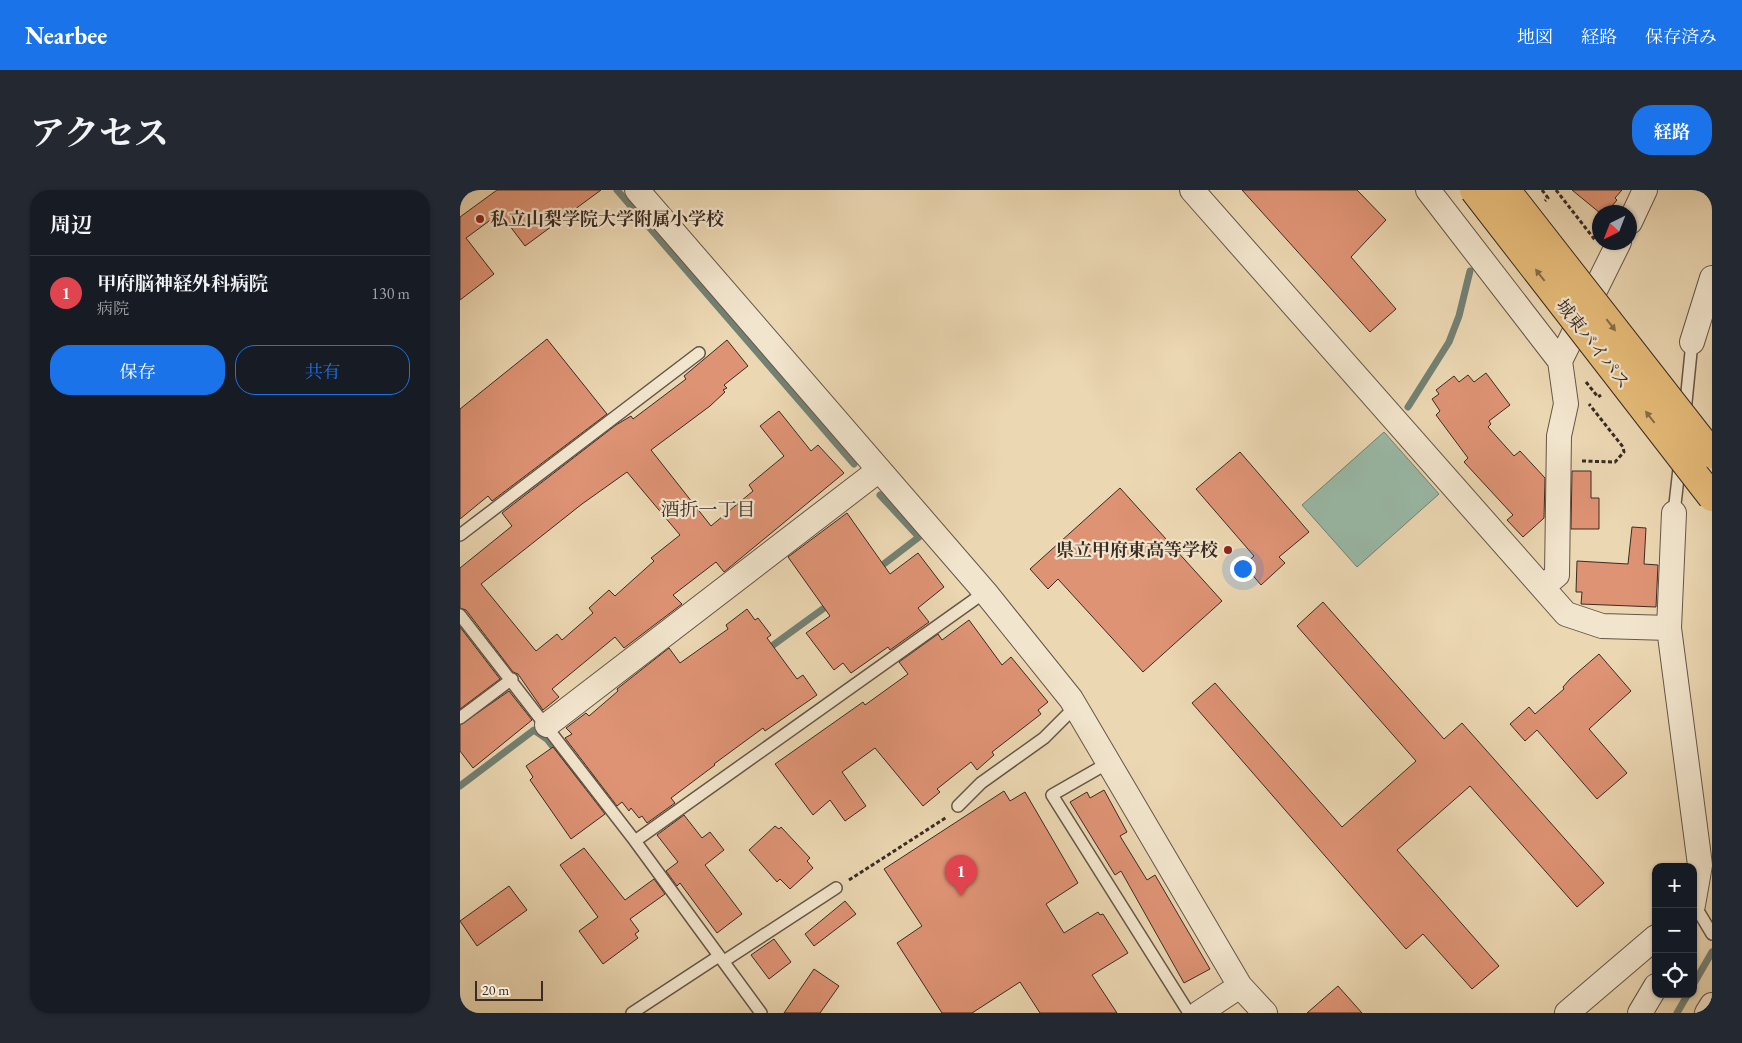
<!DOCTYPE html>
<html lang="ja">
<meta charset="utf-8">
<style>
:root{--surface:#171b24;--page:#242831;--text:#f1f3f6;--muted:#9ea1a6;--line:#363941;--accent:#1a73e8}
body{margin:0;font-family:"EB Garamond","Noto Serif JP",serif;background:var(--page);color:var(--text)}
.controls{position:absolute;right:15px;bottom:15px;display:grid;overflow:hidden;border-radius:10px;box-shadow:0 1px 4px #0004}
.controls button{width:45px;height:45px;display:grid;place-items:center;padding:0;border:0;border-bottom:1px solid var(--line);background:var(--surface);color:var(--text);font:25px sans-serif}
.compass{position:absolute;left:1132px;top:15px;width:45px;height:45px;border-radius:50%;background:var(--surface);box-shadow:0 1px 4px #0004;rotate:222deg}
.scale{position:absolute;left:15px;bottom:12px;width:68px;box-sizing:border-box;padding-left:5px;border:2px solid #3a2b23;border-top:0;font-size:14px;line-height:18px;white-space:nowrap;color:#3a2b23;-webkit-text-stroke:4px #f2e5cd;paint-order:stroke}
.you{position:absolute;left:782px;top:378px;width:18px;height:18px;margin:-12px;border:4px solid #fff;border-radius:50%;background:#1a73e8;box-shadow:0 0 0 8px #1a73e833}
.badge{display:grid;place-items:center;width:32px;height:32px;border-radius:50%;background:var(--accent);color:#fff;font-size:16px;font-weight:700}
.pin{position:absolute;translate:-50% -41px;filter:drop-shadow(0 1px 2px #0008)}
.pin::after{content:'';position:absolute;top:26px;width:18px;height:15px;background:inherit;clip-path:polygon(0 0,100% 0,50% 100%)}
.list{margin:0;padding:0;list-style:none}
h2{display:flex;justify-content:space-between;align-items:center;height:65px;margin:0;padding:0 20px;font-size:21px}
h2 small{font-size:16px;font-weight:400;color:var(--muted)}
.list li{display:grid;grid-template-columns:32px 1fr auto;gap:15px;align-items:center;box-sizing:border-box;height:75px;padding:0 20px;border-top:1px solid var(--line)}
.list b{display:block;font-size:19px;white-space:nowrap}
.list p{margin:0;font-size:16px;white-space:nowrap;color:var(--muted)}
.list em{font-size:16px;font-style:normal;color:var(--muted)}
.actions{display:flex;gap:10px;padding:15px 20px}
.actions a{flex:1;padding:11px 0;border:1px solid var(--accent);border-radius:20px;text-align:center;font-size:18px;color:var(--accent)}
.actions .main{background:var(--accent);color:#fff}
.icon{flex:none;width:28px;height:28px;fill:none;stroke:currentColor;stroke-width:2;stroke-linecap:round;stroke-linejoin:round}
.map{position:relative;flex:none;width:1252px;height:823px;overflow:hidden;border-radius:20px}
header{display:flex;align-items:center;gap:30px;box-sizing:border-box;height:70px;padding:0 25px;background:var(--accent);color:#fff}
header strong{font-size:24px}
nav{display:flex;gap:28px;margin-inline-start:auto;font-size:18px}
.intro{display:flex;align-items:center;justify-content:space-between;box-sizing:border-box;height:120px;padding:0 30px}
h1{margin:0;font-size:35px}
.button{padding:12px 22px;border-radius:20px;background:var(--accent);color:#fff;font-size:18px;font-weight:700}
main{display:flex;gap:30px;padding:0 30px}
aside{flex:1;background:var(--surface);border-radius:20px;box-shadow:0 1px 4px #0004}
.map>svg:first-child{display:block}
.water{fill:#99baa8;stroke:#738173}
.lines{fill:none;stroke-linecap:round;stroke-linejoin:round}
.stream{stroke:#738173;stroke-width:7}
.building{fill:#de9374;stroke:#3a2b23;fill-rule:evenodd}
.lane-casing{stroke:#665647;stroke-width:14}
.street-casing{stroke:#665647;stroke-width:26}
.path{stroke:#3a2b23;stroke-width:3;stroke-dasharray:4 2.5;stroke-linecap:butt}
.lane{stroke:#f2e5cd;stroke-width:11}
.street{stroke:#f2e5cd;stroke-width:24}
.highway-bridge-casing{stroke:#3a2b23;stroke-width:30;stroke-linecap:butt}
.highway-bridge{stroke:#e6bc79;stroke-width:28}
.oneway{fill:#876c4a}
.poi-dot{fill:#8f2418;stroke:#f2e5cd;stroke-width:2}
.labels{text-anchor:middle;stroke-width:4.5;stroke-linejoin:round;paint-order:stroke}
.poi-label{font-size:18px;font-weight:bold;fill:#3a2b23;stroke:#f2e5cd;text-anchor:start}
.street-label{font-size:18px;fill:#3a2b23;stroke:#f2e5cd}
.neighbourhood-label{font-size:19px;fill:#3a2b23;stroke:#f2e5cd}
</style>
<header>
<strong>Nearbee</strong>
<nav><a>地図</a><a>経路</a><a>保存済み</a></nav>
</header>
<div class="intro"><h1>アクセス</h1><a class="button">経路</a></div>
<main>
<aside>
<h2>周辺<small></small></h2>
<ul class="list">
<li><span class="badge" style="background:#e0444e">1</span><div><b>甲府脳神経外科病院</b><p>病院</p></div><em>130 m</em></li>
</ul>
<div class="actions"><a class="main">保存</a><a>共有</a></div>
</aside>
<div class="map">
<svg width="1252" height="823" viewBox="0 0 1252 823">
<rect width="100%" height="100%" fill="#ebd7b2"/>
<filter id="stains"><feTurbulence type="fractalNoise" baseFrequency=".004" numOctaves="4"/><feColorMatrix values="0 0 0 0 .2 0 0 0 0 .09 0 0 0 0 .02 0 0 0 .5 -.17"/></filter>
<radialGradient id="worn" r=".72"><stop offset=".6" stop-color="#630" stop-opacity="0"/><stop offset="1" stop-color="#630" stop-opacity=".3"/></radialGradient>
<path class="water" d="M924,242l55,62 -82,73 -55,-62z"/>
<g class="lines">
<path class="stream" d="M157,0l237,274
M948,217l41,-65 10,-26 11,-45
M416,380l43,-33 -39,-42
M305,461l66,-48
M0,596l74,-56 13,9 34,43 21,-10
M1233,795l19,-33
M1217,823l11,-19"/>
</g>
<path class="building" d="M37,0h104l-76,56 -25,-33 -34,25 28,36 -34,26v-83z
M782,0h115l29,30 -35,37 45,52 -26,23z
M1112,0h50l-7,8 2,2 -10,12 -7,1z
M87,149l60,75 -115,87 -4,-5 -28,23v-110z
M267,150l21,26 -24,19 3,3 -4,2 2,2 -15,14 -59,44 60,76 42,-35 -4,-6 35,-29 -24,-30 19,-15 32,40 7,-6 26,28 -120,99 -8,-10 -43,33 9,9 -58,44 -9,-11 -63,52 7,8 -16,13 -25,-36 -5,-2 -47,-62 -6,-2v-40l52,-42 -10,-13 114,-88 15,-9 2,3 53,-40 -2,-3zM167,282l53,63 -29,23 3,3 -39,35 -6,-6 -20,18 4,5 -31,27 -5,-6 -21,17 -55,-67 101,-80z
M1026,183l24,32 -21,16 2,3 -3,3 26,29 6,-5 25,27 -1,40 -21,19 -16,-17 6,-5 -49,-53 4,-4 -32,-43 4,-4 -8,-12 7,-5 -3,-4 18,-14 5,6 9,-7 6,7z
M780,262l69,80 -30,25 6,6 -24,22 -17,-20 10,-9 -58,-67z
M1112,281h19v27h8v31h-28z
M660,298l102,113 -79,71 -85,-93 -10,10 -18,-20z
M387,323l43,61 28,-21 26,34 -26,21 11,14 -39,28 -2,-3 -37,26 -8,-10 -9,7 -28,-37 24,-17 -42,-59z
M1172,337l14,1 -2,36 14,1 -2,42 -75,-3 1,-12h-6l1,-31 51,3z
M863,412l121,137 18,-16 142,160 -27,24 -107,-121 -73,64 102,116 -27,23 -49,-55 -17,15 -214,-246 23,-20 127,144 74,-66 -119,-135z
M287,419l8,11 3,-2 13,17 -4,3 30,41 6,-4 14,20 -52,36 -2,-3 -49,36 1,1 -44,33 4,5 -28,20 -5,-7 -3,2 -8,-10 -2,3 -7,-9 -5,4 -52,-68 7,-4 -6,-6 20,-15 3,3 29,-25 -1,-2 52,-41 11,15 48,-34 -2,-4z
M509,430l33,45 9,-8 37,45 -10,8 3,4 -49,38 2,3 -17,15 -6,-8 -34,27 3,3 -17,14 -48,-58 -33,24 24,34 -21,15 -15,-21 -17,15 -38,-51 88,-62 2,3 43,-31 -9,-12 39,-28 4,6z
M0,437l40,52 -40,30z
M1139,464l32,37 -42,38 38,44 -30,26 -60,-69 -12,11 -15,-17 19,-17 6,7 29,-25 -1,-2 7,-8z
M49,501l23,29 -59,48 -13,-17v-26z
M93,557l52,67 -34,25 -41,-59 3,-3 -7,-11z
M644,600l23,42 -7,4 27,44 8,-5 55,94 -26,14 -63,-112 -6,4 -45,-73 17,-10 3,6z
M544,601l6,10 15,-9 53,91 -32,21 18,29 34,-21 2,3 3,-1 25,39 -36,22 25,38h-77l-20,-31 -48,31h-30l-45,-70 25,-17 -38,-57z
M224,625l18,23 8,-6 14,18 -19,15 37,49 -25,19 -37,-50 -3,3 -11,-15 12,-9 -21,-27z
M315,636l4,3 2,-2 29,31 -3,3 6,7 -23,21 -10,-10 -3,3 -28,-32z
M124,658l41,52 29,-21 11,15 -35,25 9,12 -4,3 3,4 -35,26 -24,-33 19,-14 -38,-52z
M49,696l18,24 -50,36 -17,-25z
M385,711l11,13 -42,32 -9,-12z
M314,749l17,23 -22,17 -18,-24z
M354,779l25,17 -19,27h-36z
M878,796l24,27h-55z"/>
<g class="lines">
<defs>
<path id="lane" d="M1225,222l7,-70
M1214,323l6,-53
M0,345l239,-182
M0,425l175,226 126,172
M0,528l52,-39
M648,573l-56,32 137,218
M498,616l23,-23 63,-45 31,-31
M175,651l350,-249
M1234,714l18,30
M264,771l112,-73
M172,823l87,-57"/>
<path id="street" d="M177,0l348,402 86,107 169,287 25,27
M732,0l374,424 36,12 67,2
M968,0l132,171
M1170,32l15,-32
M1232,152l20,-64
M1214,323l-5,115 31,237 -7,40
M1083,397l14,-12 2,-139 7,-32 -6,-43 59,-119
M87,535l332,-255
M739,823l41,-27
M1107,823l89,-76
M1180,823l16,-27
M1247,823l5,-8"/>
</defs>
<use href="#lane" class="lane-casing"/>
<use href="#street" class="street-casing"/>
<path class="path" d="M1082,0l6,8 -3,3
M1096,0l39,50
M1126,192l12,15 3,-2
M1122,271l33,1 9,-10 -1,-5 -34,-43
M389,690l98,-63"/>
<use href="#lane" class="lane"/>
<use href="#street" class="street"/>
<defs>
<path id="highway-bridge" d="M1014,0l238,307
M1046,0l206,264"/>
</defs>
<use href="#highway-bridge" class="highway-bridge-casing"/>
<use href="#highway-bridge" class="highway-bridge"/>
</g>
<defs><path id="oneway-solid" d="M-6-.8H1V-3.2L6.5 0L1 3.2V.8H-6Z" transform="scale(1.25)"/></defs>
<g class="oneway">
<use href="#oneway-solid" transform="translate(1080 85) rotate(-128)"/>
<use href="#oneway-solid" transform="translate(1151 135) rotate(52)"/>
<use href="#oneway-solid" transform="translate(1190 227) rotate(-128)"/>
</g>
<g class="poi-dot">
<circle cx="20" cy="29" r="5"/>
<circle cx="768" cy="360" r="5"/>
</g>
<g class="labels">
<g class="poi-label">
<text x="30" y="35">私立山梨学院大学附属小学校</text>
<text x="758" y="366" text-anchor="end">県立甲府東高等学校</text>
</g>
<g class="street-label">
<text transform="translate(1133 154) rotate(52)" y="6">城東バイパス</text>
</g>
<g class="neighbourhood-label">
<text x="248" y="326">酒折一丁目</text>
</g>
</g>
<rect width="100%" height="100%" filter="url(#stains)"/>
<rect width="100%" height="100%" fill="url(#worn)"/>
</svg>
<div class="controls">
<button>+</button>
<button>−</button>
<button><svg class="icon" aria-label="locate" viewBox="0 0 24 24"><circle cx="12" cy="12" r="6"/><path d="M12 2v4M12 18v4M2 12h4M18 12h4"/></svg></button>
</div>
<svg class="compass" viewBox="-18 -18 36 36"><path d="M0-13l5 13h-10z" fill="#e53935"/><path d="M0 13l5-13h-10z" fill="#9ea1a6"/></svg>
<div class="scale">20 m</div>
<div class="you"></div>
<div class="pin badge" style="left:501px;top:706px;background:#e0444e">1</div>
</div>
</main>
